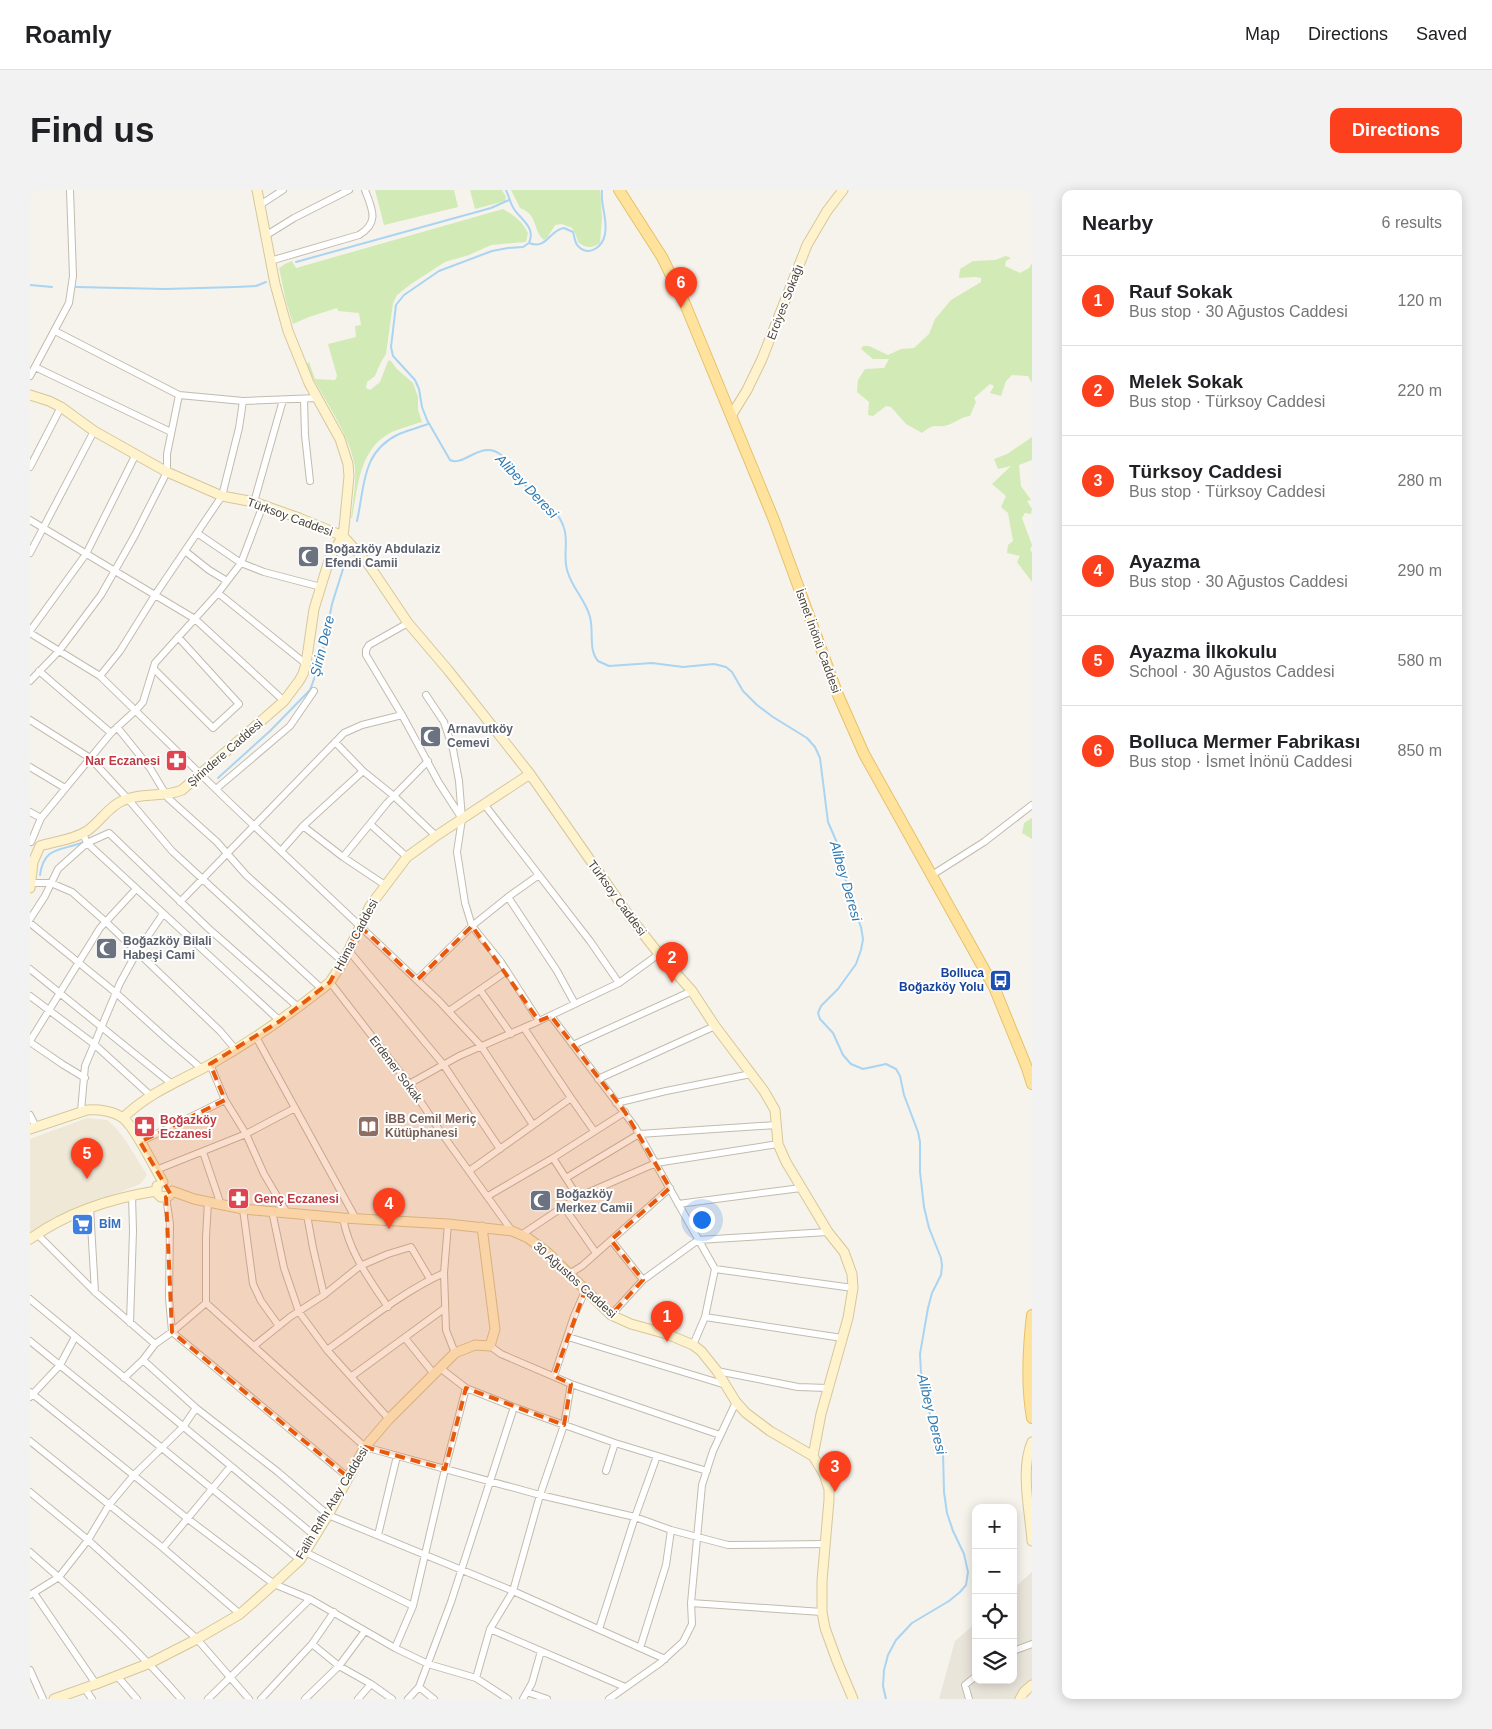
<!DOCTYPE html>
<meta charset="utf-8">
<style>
:root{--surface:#fff;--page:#f2f2f2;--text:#202124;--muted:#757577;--line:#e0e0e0;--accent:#fc3f1d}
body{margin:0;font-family:Arial,sans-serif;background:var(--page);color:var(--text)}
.controls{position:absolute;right:15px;bottom:15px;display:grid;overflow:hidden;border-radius:10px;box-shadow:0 2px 12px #0003}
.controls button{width:45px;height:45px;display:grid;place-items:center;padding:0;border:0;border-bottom:1px solid var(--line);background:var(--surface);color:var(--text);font:25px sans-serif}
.you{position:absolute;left:671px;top:1029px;width:18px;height:18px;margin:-12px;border:4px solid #fff;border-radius:50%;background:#1a73e8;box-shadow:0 0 0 8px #1a73e833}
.badge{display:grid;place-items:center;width:32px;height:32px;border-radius:50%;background:var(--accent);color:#fff;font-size:16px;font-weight:700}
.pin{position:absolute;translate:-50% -41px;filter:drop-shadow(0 1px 2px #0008)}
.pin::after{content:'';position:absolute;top:26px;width:18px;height:15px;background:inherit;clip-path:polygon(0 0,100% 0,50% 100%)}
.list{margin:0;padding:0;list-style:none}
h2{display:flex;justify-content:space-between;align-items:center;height:65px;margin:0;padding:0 20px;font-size:21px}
h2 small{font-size:16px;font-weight:400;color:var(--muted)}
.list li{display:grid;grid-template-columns:32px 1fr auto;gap:15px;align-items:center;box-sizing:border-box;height:90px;padding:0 20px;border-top:1px solid var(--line)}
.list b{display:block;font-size:19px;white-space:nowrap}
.list p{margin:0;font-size:16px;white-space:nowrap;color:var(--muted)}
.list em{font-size:16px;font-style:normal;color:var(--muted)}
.icon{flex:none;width:28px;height:28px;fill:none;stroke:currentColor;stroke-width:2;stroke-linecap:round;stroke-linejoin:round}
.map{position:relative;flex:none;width:1002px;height:1509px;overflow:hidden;border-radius:10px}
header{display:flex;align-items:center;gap:30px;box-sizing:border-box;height:70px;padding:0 25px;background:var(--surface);border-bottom:1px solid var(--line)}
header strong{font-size:24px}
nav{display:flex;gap:28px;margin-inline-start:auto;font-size:18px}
.intro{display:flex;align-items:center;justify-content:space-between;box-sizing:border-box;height:120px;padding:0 30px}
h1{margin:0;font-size:35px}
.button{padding:12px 22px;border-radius:10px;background:var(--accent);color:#fff;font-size:18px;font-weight:700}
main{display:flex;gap:30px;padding:0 30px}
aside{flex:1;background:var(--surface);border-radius:10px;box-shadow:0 2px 12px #0003}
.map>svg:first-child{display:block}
.residential{fill:#eae5da}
.education{fill:#efe8d6}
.green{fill:#d2eab5}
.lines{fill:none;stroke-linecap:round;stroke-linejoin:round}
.stream{stroke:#a9d4f2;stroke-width:2}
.street-casing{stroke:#c2bbae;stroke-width:8}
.secondary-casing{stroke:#d6c79b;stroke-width:11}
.primary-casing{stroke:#e6c16a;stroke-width:12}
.street{stroke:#fff;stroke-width:6}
.secondary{stroke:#fff3cd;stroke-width:9}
.primary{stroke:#ffe39c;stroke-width:10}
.marked{fill:#e8590c;fill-opacity:0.2;stroke:#e8590c;stroke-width:4;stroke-dasharray:10 6;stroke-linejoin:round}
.labels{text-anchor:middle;stroke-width:4;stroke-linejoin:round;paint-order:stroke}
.street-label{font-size:12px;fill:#4b4439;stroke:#fff}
.worship-label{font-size:12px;font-weight:bold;fill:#5b616d;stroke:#fff;text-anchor:start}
.health-label{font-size:12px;font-weight:bold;fill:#be3a42;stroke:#fff;text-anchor:start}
.transit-label{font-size:12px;font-weight:bold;fill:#164399;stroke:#fff;text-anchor:end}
.education-label{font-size:12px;font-weight:bold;fill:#785e54;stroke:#fff;text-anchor:start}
.shop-label{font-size:12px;font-weight:bold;fill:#366cbe;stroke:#fff;text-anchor:start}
.water-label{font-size:14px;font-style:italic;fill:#2e7ab2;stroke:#fff}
</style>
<header>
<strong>Roamly</strong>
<nav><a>Map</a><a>Directions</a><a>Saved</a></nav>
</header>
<div class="intro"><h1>Find us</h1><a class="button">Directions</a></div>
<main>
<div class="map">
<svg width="1002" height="1509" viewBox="0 0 1002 1509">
<rect width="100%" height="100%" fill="#f6f3ec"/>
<path class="residential" d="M1002,1382v127h-93l16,-58 21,-18v57h37v-91z"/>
<path class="education" d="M57,928l20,2 9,8 10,13 21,34 -7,9 -95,39 -15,9v-93z"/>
<path class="green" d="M345,0h79l4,17 -74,18z
M440,0h32l4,7 -1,4 -30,8z
M481,0h89l2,28 -2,25c-8,6 -15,5 -22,-1l-2,-7 -4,-7 -10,-4 -7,1 -8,13 -3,2c-12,-10 -5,-25 -24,-32z
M473,19c12,7 19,12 25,24l-2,9 -35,3 -22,10 -24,7 -34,22 -14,11 -4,8 -7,51 -6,10 -5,12 -8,6 -1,6 4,2 10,-8 8,-21 2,-1 7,9 16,14 5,14v13l4,12c-10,3 -21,6 -30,10 -33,16 -34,55 -40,86h-1c2,-17 5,-34 4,-50 -4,-34 -35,-73 -49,-104l3,-2 6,17 20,1 2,-4 -9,-32 28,-7 -1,-11 6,-1 -2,-12 -21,-2 -1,-3 -28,9 -16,7 -7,-23 -7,-33 6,-4 7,-3 4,7z
M976,66l5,2 -5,3 -1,5 15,7 9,-5 3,-5v118l-1,1 -3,-6 -16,-1 -6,6 -5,15 -11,-3 4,-7 -4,-2 -16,14 2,4 -6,14c-12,2 -13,6 -22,9 -13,4 -12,-4 -26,8l-16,-9 -15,-17 -5,-1 -13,10 -5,-1 1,-13 -12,-10 1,-12 7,-11 19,-1 5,-9h-16l-12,-10 2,-3h6l19,9 13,-6 13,-1 15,-14 6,-15 16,-19 30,-18v-4l-6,-1 -16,1 1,-9 13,-8 22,-1z
M1002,247v23l-13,5 2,21 10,14 -4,1 5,8 -1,5 -6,-1 -3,5 10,27 -2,5 2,2v30l-15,-20 3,-6 -13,-3 1,-8 5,-4 -5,-28 -7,-6 5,-11 -14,-12 19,-18 -13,3 -4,-10 13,-5z
M1002,628v21l-10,-6 2,-10z"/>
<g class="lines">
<path class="stream" d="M476,0c3,6 4,13 8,19 7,11 22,18 15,34l-6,4 -15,1 -16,3 -53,20 -35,24 -8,10 -5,42 2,9 22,24 4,9 3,18 5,13 23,40c14,7 31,-20 50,-6 8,5 12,17 18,24 15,17 39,27 46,50 5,15 -2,30 4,45 5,16 18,28 22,44 4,15 -2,32 8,44l11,5 43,-3 31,4 31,-3 12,3 6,5 11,19 14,14 16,12 34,21 8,9 5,11 8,64 13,30 7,41 13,34 2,12 -2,11 -5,14 -18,25 -17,17 -3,7 2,6 13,14 10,22 8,9 12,5 23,-5 10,5 4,7 4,19 14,37 2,10v30l4,35 5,21 12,30 1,8 -1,9 -9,18 -4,15 -8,46 1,19 11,51 11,29 1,39 3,21 6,18 11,23 4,18 -2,13 -6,7 -11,9 -37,22 -16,17 -8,15 -4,15 -1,16 3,13
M499,53c18,7 20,-13 35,-15l9,4c2,5 1,11 6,15 11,10 24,-1 26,-13 3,-16 -5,-29 -3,-44
M266,72l195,-54 18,-8
M0,95l22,2
M46,97l89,2 71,-2 20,-1 10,-4
M327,331c8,-35 4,-69 42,-87 9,-4 19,-6 29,-10
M188,588l52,-47 40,-41 11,-30 11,-56 12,-38
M10,685c4,-28 19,-24 41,-32"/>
<defs>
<path id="street" d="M230,15l23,-15
M235,46l29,-18 55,-28
M240,71l89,-26c21,-13 13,-26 6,-45
M25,141l124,64 64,6 75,-3
M5,177l136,65
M0,186l39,-73 4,-27 -3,-86
M274,209l1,36 5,46
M0,277l31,-60
M224,312l29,-102
M0,330l165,99 89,82
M167,343l44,30 23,9 57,15
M155,361l24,19 18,11
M0,363l64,-122
M188,403l88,71
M378,433l-39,22 -3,5v5l36,60 37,68 22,34
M0,441l56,-77 49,-98
M0,443l70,43 129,126 210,199 42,45 52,79
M124,479l59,59 26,-24 -61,-67
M9,481l72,62
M70,486l20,-25 35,-56 67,-99 17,-68 4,-27
M0,491l29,-30 42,-56 34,-60 32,-63v-18l12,-59
M396,505l18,27 9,27 6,32 3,38 -5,33 8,51 7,23 29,36 38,59
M0,530l60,38 38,41 44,52 150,138
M87,537l33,41 18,30 49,44 29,33 97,87
M305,552l28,29 31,25 42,40
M0,577l35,21
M186,599l74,-63 24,-35
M454,614l106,137 29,42
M0,622l11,6
M340,634l37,33
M273,636l40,31 42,28
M53,644l4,9 193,178
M1,652l10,-24 70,-85 25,-23 7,-8 12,-39 63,-70 23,-30 22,-58
M251,661l22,-25 60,-55
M313,667l44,-54 41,-42
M902,685l52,-33 48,-37
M0,693h21l21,9 34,30 114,109 16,19
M478,707l31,-22
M150,712l164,-169 18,-8 40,-10
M0,729l15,-23 13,-27 29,-26 22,-10 99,95 90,79
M0,733l86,70 52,47 34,29
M319,761l94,113 57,85
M0,779l142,115
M387,790l55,-54 36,-29 49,74 18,33
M300,792l79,102 31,47 72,100
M450,800l31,44
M0,806l64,48 57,52
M419,821l58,-40
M521,826l84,111 80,142 -10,48 -12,28
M494,838l47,70 23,33
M226,847l100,182
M0,851l70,-113 36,-39
M0,852l32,22 23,14
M543,855l119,-54
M180,874l15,36 21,34 18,40 23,39
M568,889l117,-53
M379,894l50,-28 80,-35 80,-38 40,-29
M586,913l50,-12 85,-17
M51,921l4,-45 35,-83 17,-31 26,-38
M0,925l6,12
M110,952l85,-42
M173,962l18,53
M523,968l25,39
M126,980l90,-36 49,-26
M439,981l102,-73
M536,988l73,-44 137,-9
M458,1006l65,-38 72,-46
M136,1007l4,27 -1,74 3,34 177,146
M178,1012l-2,35v66l159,144 175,48 95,22 36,13 57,15 97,-1
M648,1014l123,-16
M534,1017l32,46
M60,1018l5,84
M213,1019l10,75 8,17 18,25
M242,1021l12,57 15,44 28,38 62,69
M277,1025l6,33 11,47
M313,1028c6,34 26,61 45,89
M418,1034l-4,49 2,57 9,23
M7,1044l58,58 60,52
M491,1045l57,-38 78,-34 122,-19
M581,1050l32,40
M685,1079l138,19
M539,1084l13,-8 88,-78
M0,1109l285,237
M581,1125l32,-35 55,-40 130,-8
M675,1127l137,21
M100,1133l3,-92 -1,-36
M538,1147l158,48
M375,1148l29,36
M0,1151l270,219
M224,1156l36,-29 34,-22 36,-29 28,-12 23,-7 19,32
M460,1156l11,8 70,30 149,51
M297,1160c38,-27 75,-58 117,-77
M113,1170l53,48 82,64 50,43 185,76 152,68
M410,1178l26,20 48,19 101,36 92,28
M687,1181l81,16 29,1
M322,1186l93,-68
M524,1186l20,-60 11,-25
M94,1188l19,-18 12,-16 17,-12 34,-29
M0,1202l158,127 86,65 36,15 85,49 33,16 48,14 32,21
M0,1207l30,-32 15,-28
M0,1251l133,107 77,66
M576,1281l9,-28
M0,1302l58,48 109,99 52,60
M348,1345l19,-79
M133,1358l68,-82
M0,1362c53,46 105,94 151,147
M275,1362l108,54
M4,1403l62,91
M0,1405l29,-18 29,-37 21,-35 25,-30 49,-48 13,-19
M661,1413l131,9
M460,1439l135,58
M569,1439l36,-112 22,-61
M282,1454l27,22 26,-35
M365,1458l18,-42 32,-137 21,-81
M610,1458l26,-83 5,-35
M983,1461l19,-7
M0,1480l13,29
M87,1486l20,23
M446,1488l14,-49 23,-38 27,-96 24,-70 7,-41
M389,1497l15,12
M55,1499l7,10
M497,1502l20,7
M178,1509l102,-100
M231,1509l51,-55 22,-32
M275,1509l34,-33 32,18
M328,1509l13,-15 21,15
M378,1509l11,-12 32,-85 63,-195
M493,1509l9,-16 9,-32
M579,1509l51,-36 23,-21 9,-18 -1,-21 11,-118 11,-34 23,-49
M939,1509l-4,-14 11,-9"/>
<path id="secondary" d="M0,205l19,6 12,6 33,24 73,41 55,24 32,6 45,16 44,18 26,29 39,58 40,47 82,104 100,143 29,37 33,37 23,35 49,65 11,19 3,34 8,18 42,70 16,20 8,22 1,14 -5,30 -27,96 -8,42 11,18 5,15v11l-7,81v31l3,16 12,33 16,38
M701,226l16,-26 15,-31 45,-114 20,-34 16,-21
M0,698l3,-26 7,-16c16,-5 33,-6 47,-15 13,-9 21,-24 35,-30 19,-9 41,-3 60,-11l102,-89 15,-20 4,-7 3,-10 8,-55 16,-52 13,-21 1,-8 5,-52 -1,-12 -8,-25 -31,-56 -21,-52 -13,-47 -18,-94
M93,928c25,-25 57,-37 88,-54 39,-22 75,-47 111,-75l8,-7 13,-20 27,-56 37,-49 29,-21 94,-62
M0,939l57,-19c11,-1 28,1 37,9 12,10 30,48 39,63
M127,996v7l4,4 8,-1 3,-5
M142,1001l22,8 49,10 100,9 105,6 64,7 16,7 20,15 63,62 20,9 36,10 26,11 8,6 16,20 19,31 10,11 24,18 43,25
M0,1049c36,-26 83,-41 126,-48
M1002,1252c-12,27 -2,70 0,99
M24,1509l42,-15 54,-21 47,-24 43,-25 34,-30 26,-24 28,-45 37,-68 24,-28 66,-66 20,-8 15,1 5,-17 -13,-102
M990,1509l4,-7 8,-7"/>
<path id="primary" d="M589,0l43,67 23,47 89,216 64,175 26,59 130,233 33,81 5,16
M1002,1125c-4,34 -6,69 0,103"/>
</defs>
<use href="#street" class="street-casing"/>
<use href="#secondary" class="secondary-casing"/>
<use href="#primary" class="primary-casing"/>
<use href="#street" class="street"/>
<use href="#secondary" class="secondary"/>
<use href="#primary" class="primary"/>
</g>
<path class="marked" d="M330,736l57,54 55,-54 67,95 12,-5 74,96 45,76 -59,52 32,40 -32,35 -26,-24 -31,85 17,8 -7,41 -98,-37 -21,81 -80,-22 -16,31 -177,-146 -6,-135 5,-2 -31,-53 85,-42 -15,-36 70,-43 50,-39z"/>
<defs>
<symbol id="mosque-square" viewBox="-11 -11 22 22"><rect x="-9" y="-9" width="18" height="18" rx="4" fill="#6b7280" stroke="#fff"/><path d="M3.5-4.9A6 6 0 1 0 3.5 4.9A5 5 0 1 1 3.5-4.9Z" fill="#fff"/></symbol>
<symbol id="pharmacy-square" viewBox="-11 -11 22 22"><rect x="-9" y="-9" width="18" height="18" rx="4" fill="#e0444e" stroke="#fff"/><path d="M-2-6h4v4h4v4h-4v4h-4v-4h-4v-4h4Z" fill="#fff"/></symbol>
<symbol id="bus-square" viewBox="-11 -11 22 22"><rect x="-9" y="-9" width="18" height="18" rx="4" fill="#1a4fb4" stroke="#fff"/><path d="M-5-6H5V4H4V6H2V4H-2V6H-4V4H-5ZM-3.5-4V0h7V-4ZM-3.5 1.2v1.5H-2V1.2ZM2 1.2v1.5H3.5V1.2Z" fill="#fff"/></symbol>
<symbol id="library-square" viewBox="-11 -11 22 22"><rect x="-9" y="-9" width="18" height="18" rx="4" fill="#8d6e63" stroke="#fff"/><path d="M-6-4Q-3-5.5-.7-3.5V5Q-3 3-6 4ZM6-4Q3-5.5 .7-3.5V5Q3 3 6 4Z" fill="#fff"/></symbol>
<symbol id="supermarket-square" viewBox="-11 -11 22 22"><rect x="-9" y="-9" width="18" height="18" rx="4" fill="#3f7fe0" stroke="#fff"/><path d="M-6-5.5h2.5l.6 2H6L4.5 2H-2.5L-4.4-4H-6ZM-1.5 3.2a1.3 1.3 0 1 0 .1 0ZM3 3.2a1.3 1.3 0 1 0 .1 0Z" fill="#fff"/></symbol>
</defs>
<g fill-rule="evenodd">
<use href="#mosque-square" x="266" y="354" width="25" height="25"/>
<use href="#mosque-square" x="388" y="534" width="25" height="25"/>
<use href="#pharmacy-square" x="134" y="558" width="25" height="25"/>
<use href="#mosque-square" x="64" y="746" width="25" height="25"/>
<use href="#bus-square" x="958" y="778" width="25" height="25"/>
<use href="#library-square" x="326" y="924" width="25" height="25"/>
<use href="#pharmacy-square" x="102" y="924" width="25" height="25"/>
<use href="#pharmacy-square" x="196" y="996" width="25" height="25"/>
<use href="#mosque-square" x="498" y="998" width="25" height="25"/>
<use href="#supermarket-square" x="40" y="1022" width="25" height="25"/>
</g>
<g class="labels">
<g class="street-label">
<text transform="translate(755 112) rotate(-69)" y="4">Erciyes Sokağı</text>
<text transform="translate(260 327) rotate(20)" y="4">Türksoy Caddesi</text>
<text transform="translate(788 451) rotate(70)" y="4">İsmet İnönü Caddesi</text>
<text transform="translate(195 563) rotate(-41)" y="4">Şirindere Caddesi</text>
<text transform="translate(587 708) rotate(54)" y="4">Türksoy Caddesi</text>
<text transform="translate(326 745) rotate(-62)" y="4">Hüma Caddesi</text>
<text transform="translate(366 879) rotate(53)" y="4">Erdener Sokak</text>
<text transform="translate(545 1090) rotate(42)" y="4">30 Ağustos Caddesi</text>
<text transform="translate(302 1313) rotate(-59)" y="4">Falih Rıfhı Atay Caddesi</text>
</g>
<g class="worship-label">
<text x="295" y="363">Boğazköy Abdulaziz<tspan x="295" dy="14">Efendi Camii</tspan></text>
<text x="417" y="543">Arnavutköy<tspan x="417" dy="14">Cemevi</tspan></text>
<text x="93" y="755">Boğazköy Bilali<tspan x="93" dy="14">Habeşi Cami</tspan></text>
<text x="526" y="1008">Boğazköy<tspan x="526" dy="14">Merkez Camii</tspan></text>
</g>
<g class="health-label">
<text x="130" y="575" text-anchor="end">Nar Eczanesi</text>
<text x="130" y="934">Boğazköy<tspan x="130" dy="14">Eczanesi</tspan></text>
<text x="224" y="1013">Genç Eczanesi</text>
</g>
<g class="transit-label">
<text x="954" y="787">Bolluca<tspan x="954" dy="14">Boğazköy Yolu</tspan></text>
</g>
<g class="education-label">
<text x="355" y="933">İBB Cemil Meriç<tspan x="355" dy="14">Kütüphanesi</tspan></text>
</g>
<g class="shop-label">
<text x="69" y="1038">BİM</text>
</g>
<g class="water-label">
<text transform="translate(497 296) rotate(46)" y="5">Alibey Deresi</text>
<text transform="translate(292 456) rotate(-76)" y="5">Şirin Dere</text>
<text transform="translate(816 691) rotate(74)" y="5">Alibey Deresi</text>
<text transform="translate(902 1224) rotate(76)" y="5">Alibey Deresi</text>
</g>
</g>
</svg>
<div class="controls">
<button>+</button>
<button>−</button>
<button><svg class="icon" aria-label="locate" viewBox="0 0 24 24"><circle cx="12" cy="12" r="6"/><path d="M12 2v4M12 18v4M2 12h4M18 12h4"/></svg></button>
<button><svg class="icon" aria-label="layers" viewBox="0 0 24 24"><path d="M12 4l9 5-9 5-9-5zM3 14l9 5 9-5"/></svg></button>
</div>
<div class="you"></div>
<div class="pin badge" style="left:637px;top:1152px">1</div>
<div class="pin badge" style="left:642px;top:793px">2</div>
<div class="pin badge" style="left:805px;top:1302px">3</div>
<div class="pin badge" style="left:359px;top:1039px">4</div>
<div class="pin badge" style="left:57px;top:989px">5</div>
<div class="pin badge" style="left:651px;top:118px">6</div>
</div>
<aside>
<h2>Nearby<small>6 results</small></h2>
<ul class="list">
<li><span class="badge">1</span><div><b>Rauf Sokak</b><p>Bus stop · 30 Ağustos Caddesi</p></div><em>120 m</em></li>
<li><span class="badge">2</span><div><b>Melek Sokak</b><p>Bus stop · Türksoy Caddesi</p></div><em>220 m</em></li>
<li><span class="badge">3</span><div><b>Türksoy Caddesi</b><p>Bus stop · Türksoy Caddesi</p></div><em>280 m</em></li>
<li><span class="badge">4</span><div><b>Ayazma</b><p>Bus stop · 30 Ağustos Caddesi</p></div><em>290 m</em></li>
<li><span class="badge">5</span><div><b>Ayazma İlkokulu</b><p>School · 30 Ağustos Caddesi</p></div><em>580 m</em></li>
<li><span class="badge">6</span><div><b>Bolluca Mermer Fabrikası</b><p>Bus stop · İsmet İnönü Caddesi</p></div><em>850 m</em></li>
</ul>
</aside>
</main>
